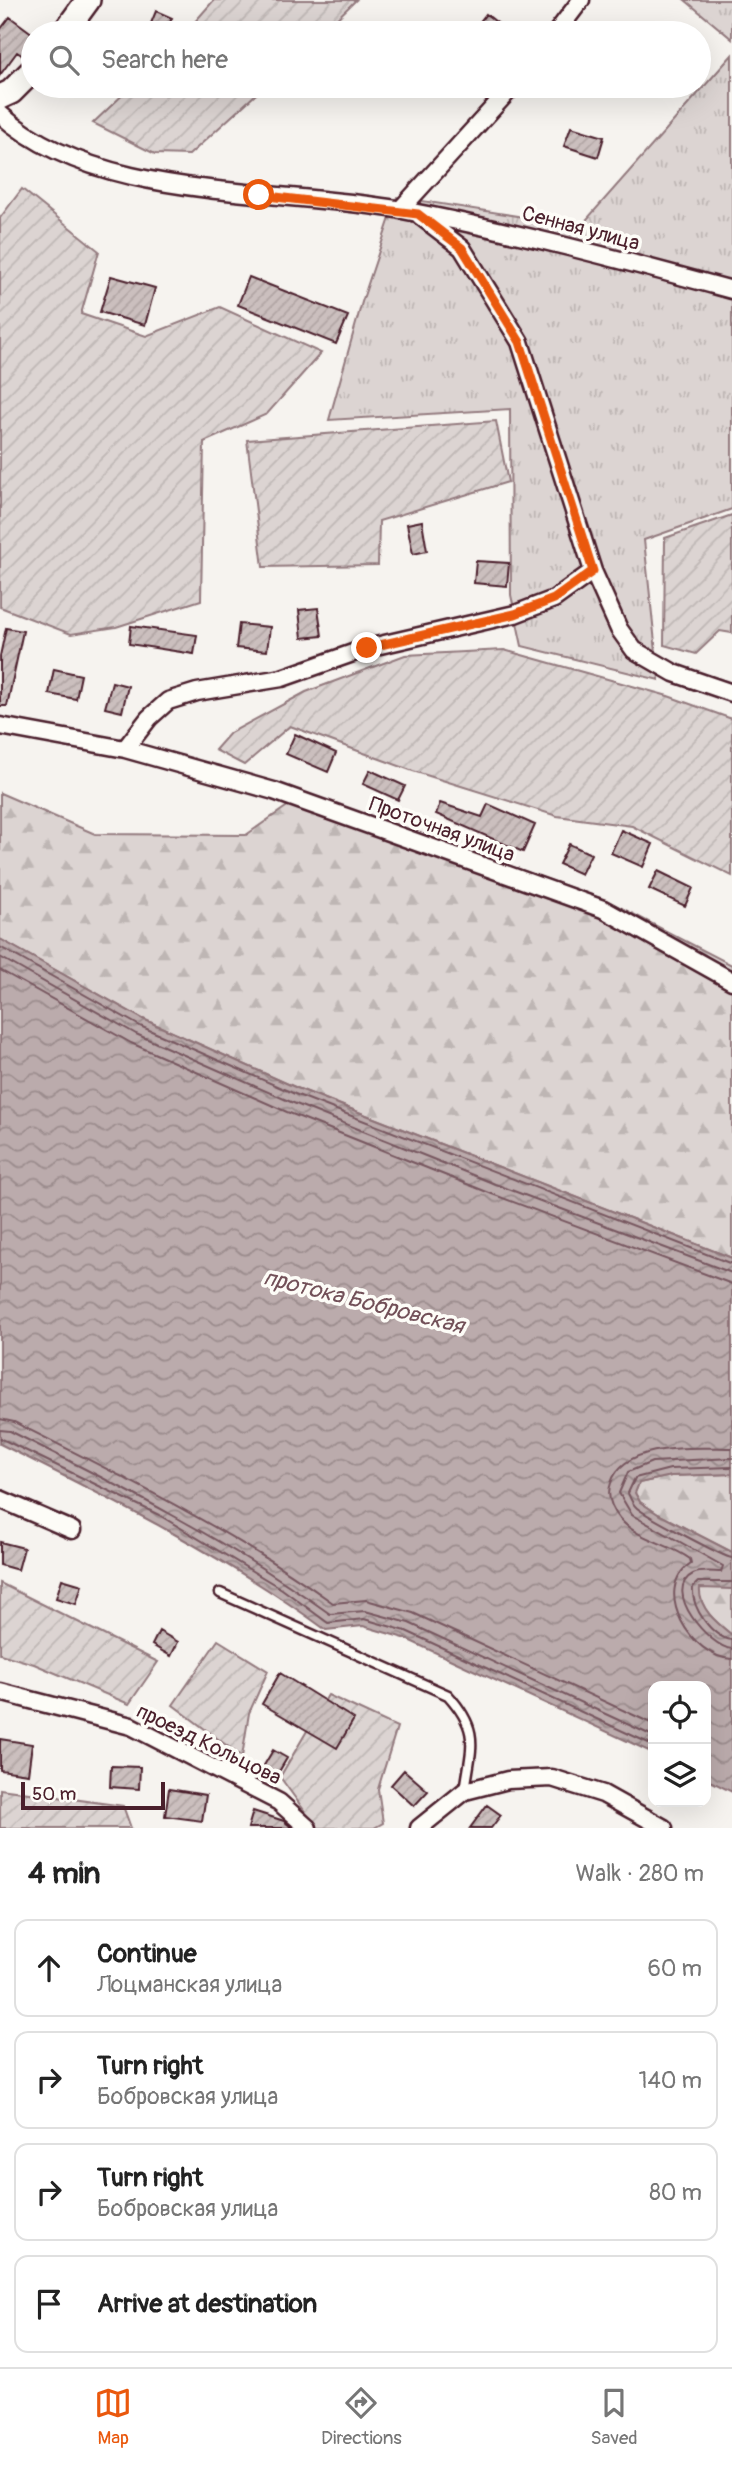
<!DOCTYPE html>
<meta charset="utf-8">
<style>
:root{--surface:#fff;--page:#f6f6f6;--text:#222;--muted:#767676;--line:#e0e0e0;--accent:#ea580c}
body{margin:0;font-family:Pangolin,sans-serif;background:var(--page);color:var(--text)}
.controls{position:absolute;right:21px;bottom:21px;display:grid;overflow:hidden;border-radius:14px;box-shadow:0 7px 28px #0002}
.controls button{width:63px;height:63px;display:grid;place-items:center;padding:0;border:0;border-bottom:2px solid var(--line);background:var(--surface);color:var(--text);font:35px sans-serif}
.scale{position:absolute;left:21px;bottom:18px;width:144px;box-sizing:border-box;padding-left:7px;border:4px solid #4a1f2b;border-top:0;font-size:19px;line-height:24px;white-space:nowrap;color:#4a1f2b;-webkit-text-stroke:5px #fdfcf7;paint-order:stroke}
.stop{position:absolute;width:21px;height:21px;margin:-16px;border:5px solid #ea580c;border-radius:50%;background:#fff}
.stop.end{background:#ea580c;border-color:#fff;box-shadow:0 2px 7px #0008}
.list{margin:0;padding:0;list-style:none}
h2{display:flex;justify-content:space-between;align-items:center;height:91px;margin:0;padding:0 28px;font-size:30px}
h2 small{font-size:23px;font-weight:400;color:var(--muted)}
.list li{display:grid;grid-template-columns:46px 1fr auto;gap:21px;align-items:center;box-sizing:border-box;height:98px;margin:0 14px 14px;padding:0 14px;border:2px solid var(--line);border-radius:14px}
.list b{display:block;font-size:26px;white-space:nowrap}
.list p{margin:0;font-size:23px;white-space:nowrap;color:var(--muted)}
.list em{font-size:23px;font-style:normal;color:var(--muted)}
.icon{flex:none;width:38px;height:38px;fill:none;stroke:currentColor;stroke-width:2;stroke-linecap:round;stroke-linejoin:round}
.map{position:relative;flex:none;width:732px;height:1828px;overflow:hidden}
.search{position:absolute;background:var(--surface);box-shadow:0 7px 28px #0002;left:21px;right:21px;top:21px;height:77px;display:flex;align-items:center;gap:18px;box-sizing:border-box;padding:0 24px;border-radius:38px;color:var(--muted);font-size:26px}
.sheet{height:539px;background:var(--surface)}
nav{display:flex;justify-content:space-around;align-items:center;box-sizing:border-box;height:98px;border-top:2px solid var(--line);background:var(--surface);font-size:19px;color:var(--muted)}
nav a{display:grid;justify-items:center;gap:4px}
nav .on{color:var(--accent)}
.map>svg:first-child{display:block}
.grass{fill:url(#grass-tufts);stroke:#937a7e;stroke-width:2}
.forest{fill:url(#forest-firs);stroke:#937a7e;stroke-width:2}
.garden{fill:url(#garden-furrows);stroke:#937a7e;stroke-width:2}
.water{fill:url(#water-waves);stroke:#8e7378;stroke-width:2}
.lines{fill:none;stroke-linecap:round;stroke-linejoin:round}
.shore{stroke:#77575f;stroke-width:2}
.building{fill:url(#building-hatch);stroke:#4a1f2b;stroke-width:2}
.lane-casing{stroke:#4a1f2b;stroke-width:13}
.street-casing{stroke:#4a1f2b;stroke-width:21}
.secondary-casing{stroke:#4a1f2b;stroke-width:28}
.lane{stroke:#fdfcf7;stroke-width:8}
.street{stroke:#fdfcf7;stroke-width:16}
.secondary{stroke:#fdfcf7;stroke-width:23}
.route{stroke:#ea580c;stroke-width:9}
.labels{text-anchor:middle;stroke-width:7;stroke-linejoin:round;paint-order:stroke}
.street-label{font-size:21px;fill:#4a1f2b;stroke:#fdfcf7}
.water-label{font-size:23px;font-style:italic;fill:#725058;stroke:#fdfcf7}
</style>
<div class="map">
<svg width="732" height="1828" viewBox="0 0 732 1828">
<defs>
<pattern id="grass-tufts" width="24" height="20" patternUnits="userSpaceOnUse" patternTransform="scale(1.75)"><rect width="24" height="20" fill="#dcd4d2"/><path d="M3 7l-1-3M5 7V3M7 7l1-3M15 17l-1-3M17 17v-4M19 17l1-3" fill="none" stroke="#beb6b4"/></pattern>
<pattern id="forest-firs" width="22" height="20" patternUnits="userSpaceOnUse" patternTransform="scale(1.75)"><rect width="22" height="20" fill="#dcd4d2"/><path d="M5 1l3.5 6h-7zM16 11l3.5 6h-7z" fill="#beb6b4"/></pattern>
<pattern id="garden-furrows" width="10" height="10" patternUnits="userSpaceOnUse" patternTransform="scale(1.75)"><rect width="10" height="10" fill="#dcd4d2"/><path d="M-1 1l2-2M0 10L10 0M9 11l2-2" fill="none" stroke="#beb6b4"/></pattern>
<pattern id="water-waves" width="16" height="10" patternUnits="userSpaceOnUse" patternTransform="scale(1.75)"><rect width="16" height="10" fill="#bbabac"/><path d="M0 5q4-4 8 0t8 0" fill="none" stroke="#9a8b8c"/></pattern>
<pattern id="building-hatch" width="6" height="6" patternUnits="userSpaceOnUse" patternTransform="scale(1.75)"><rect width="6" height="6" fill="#cbbfbe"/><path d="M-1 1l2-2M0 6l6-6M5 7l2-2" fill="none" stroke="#b0a4a3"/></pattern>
</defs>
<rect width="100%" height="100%" fill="#f6f3ef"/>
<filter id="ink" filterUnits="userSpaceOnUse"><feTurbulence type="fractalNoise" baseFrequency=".0143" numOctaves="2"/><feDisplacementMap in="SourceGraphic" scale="14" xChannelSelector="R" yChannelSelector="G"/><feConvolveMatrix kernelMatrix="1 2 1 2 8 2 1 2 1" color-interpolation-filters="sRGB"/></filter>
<g filter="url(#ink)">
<path class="grass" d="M685,0h47v39z
M732,55v454l-88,31 15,140 -137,-34 -11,-51 -1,-186 -181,11 33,-118 35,-105 184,29z"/>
<path class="forest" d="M0,793l95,41 151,1 60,-42 302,108 124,64v293l-435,-170 -154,-69 -143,-80z
M732,1474v78l-74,-38 -18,-12 -5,-9 4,-10 32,-7z
M723,1587l9,2v46c-15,-12 -33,-26 -33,-47z"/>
<path class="garden" d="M214,0h142l-34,33h-137z
M132,86h133l-76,69 -34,-1 -62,-31z
M22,189l77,62 -18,63 65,22 74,-29 101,46 -54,61 -63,28 -3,158 -85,27 -45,7 -71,-27v-389z
M496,421l12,61 -129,39 -1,44 -115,2 -16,-127z
M732,515v118l-12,-2 -24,23 -32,-9 1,-107z
M504,650l164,46 64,23v157l-100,-50 -75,-10 -144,-45 -123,-45 -46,39 -29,-15 15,-17 76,-41 99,-37z
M0,1583l158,79 -29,42 -95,-40 -34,-10z
M218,1640l50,31 -19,42 -7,44 -69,-52z
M328,1695l69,32 -19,62 5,34 -9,5h-57l-37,-51z
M0,1789l123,17 8,22h-131z"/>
<path class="water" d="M0,939l143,80 154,69 435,170v216l-61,2 -32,7 -4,10 5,9 18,12 74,38v37l-32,-1c-2,20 17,35 32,47v157l-26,-13v-93h-53v67l-249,-115 -41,-12 -37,4c-101,-74 -213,-130 -326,-186z"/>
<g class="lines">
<path class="shore" d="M0,947l140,79 155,68 437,170
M0,957l136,77 155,68 204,82 237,89
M0,970l131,73 156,69 205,82 240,90
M0,1419l14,3c110,55 219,109 319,181l33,-3 47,13 240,111
M0,1430l10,1c110,55 219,110 320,183l35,-3 44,12 244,113
M0,1438l159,77 123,74 46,34 36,-4 42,12 247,114
M732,1448c-37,0 -108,-7 -121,35 -5,13 1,26 9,36 18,21 49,24 70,40l1,4c-41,27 1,95 41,96
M732,1458l-80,4 -24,10 -9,21 13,22 91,51 -2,6c-8,0 -20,-2 -28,2 -32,16 16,73 39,75
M732,1467l-62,2 -35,9 -7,15c2,5 4,11 9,15 8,7 86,49 95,50
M732,1582h-34l-5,5c-2,20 18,50 39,53"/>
</g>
<path class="building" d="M156,11l16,7 -7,15h-18z
M486,14l24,19h-39z
M10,17l23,17v8l-10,14 -6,-4 -17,23v-45z
M571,127l33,10 -6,20 -34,-11z
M111,276l44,12 -10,37 -45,-13z
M249,277l99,39 -12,28 -98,-39z
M422,521l5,30 -14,3 -6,-30z
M476,561l33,2 -2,23 -33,-3z
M318,608l4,28 -20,2 -3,-28z
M239,624l31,3 -3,24 -31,-3z
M131,626l66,9 -3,19 -65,-10z
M6,628l17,3 -16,75h-7v-50z
M54,669l27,6 -5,24 -27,-5z
M112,682l16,4 -6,26 -17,-4z
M295,734l41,19 -8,19 -42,-18z
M370,770l35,16 -7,14 -35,-16z
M440,803l42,14 6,-13 47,21 -12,27 -87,-38z
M621,830l32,14 -10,23 -32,-14z
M569,844l22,10 -10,20 -22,-10z
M658,871l35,17 -8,18 -36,-17z
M0,1542l24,6 -6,22 -18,-5z
M62,1579l20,6 -6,19 -20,-6z
M159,1631l19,11 -7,14 -19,-11z
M280,1673l74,46 -17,29 -75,-44z
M0,1739l32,5 -4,30 -28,-4z
M273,1750l14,8 -14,24 -14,-8z
M111,1766l29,1 -1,22 -29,-2z
M404,1770l24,21 -14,15 -23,-21z
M169,1789l37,6 -4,26 -37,-5z
M487,1805l14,10 -10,13h-21z
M253,1811l31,10 8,7h-44z"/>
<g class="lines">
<defs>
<path id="lane" d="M220,1593l228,102c33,37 23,51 17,96"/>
<path id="street" d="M556,33l25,-33
M0,114c99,89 277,73 402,96 112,21 220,50 330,80
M400,210l113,-124
M420,216l42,32 58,94 73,229 26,58 15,21 40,23 58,20
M0,726l125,23 24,-31 19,-17 29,-9 85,-14 85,-30 148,-34 39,-15 39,-28
M125,749l149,42 329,118 129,72
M0,1499l72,31
M0,1692l131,34 148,76 29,26
M419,1828l46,-37 43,-11 44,-2 51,16 61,34"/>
<path id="secondary" d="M64,33l24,-33
M0,97l11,-5 22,-22"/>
</defs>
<use href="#lane" class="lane-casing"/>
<use href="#street" class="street-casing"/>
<use href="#secondary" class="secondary-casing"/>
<use href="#lane" class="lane"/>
<use href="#street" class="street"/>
<use href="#secondary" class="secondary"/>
</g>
</g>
<g class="lines" filter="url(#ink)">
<path class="route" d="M259,195l159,19 44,34 58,94 73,229 -39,28 -39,15 -148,34"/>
</g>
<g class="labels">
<g class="street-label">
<text transform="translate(581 228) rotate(15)" y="7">Сенная улица</text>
<text transform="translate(442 829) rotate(20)" y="7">Проточная улица</text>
<text transform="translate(209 1744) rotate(26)" y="7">проезд Кольцова</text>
</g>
<g class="water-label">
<text transform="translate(364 1301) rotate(14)" y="8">протока Бобровская</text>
</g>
</g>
</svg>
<div class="controls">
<button><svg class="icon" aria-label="locate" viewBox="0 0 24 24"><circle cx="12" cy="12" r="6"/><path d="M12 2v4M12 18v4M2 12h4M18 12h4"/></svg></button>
<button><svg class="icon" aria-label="layers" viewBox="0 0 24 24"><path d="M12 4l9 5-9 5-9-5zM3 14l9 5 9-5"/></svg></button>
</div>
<div class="scale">50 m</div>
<div class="stop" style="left:259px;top:195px"></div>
<div class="stop end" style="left:367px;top:648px"></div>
<div class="search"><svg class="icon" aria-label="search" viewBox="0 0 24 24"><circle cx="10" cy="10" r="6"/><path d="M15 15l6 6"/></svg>Search here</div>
</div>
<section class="sheet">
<h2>4 min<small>Walk · 280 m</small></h2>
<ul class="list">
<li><svg class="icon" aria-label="ahead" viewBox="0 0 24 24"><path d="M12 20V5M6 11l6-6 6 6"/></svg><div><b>Continue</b><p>Лоцманская улица</p></div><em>60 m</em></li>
<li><svg class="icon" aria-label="right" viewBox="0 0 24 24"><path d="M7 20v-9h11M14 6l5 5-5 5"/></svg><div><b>Turn right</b><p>Бобровская улица</p></div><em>140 m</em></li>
<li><svg class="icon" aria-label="right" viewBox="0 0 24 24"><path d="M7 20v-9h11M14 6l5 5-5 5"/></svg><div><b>Turn right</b><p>Бобровская улица</p></div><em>80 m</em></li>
<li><svg class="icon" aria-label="arrive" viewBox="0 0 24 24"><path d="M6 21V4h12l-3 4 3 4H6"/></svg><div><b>Arrive at destination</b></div></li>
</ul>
</section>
<nav>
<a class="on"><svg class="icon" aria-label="map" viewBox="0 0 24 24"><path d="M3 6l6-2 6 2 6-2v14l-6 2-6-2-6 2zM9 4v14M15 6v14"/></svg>Map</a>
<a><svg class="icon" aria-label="directions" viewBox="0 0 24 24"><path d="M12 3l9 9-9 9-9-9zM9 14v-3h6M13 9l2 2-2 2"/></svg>Directions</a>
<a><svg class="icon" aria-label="saved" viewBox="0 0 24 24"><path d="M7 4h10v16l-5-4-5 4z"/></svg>Saved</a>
</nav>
